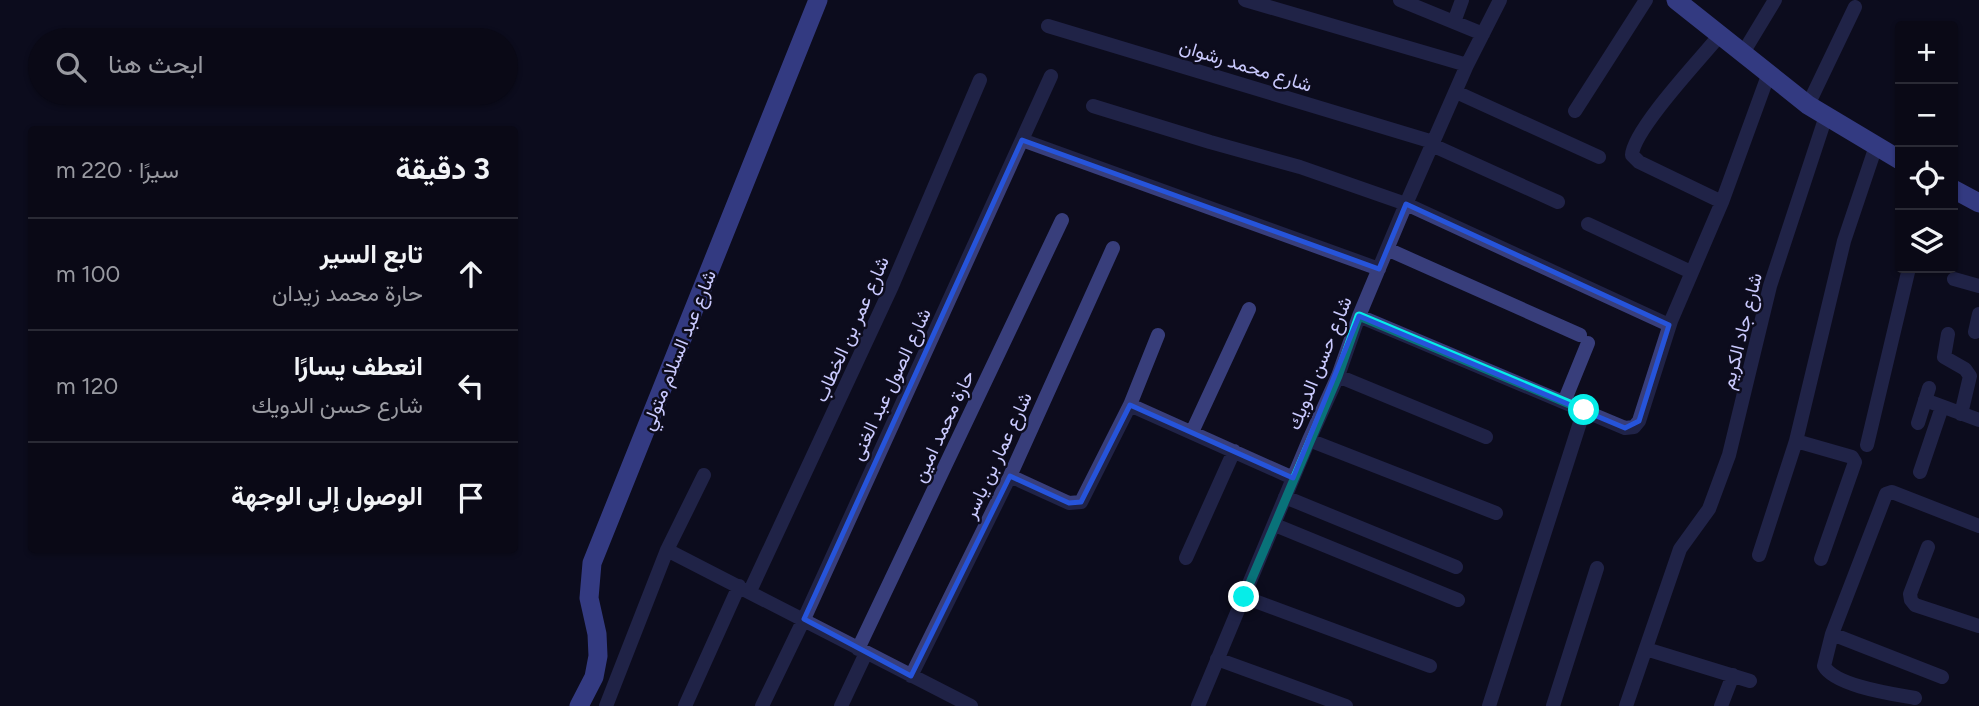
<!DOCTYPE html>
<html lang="ar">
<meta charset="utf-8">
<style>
:root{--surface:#0a0916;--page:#13121f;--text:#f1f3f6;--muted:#999aa1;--line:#2a2a35}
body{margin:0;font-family:Figtree,Vazirmatn,sans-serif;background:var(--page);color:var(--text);direction:rtl}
.controls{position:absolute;right:21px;top:21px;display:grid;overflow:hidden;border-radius:7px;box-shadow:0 2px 5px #0004}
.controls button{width:63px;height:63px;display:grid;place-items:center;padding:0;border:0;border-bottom:2px solid var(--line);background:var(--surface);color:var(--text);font:35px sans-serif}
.stop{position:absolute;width:21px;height:21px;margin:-16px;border:5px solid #06ede8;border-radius:50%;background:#fff}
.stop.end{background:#06ede8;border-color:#fff;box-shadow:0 2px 7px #0008}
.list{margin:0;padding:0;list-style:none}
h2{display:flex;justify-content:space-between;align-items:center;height:91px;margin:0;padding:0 28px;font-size:30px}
h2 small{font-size:23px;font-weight:400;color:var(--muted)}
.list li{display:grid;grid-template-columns:46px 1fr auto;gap:21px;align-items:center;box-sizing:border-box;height:112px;padding:0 28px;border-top:2px solid var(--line)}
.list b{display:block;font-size:26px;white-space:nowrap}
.list p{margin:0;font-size:23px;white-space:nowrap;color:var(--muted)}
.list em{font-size:23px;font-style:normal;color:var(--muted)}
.icon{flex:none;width:38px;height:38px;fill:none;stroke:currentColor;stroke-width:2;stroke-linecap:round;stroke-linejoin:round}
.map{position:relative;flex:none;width:1979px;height:706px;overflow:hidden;direction:ltr}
.search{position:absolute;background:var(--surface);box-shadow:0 2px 5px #0004;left:28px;top:28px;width:490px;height:77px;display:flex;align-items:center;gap:18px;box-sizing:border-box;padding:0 24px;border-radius:38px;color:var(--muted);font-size:26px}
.panel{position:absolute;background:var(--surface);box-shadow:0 2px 5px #0004;left:28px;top:126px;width:490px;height:427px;border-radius:7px;direction:rtl}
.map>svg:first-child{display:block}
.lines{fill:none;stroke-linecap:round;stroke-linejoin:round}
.street{stroke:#383e7b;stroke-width:14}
.secondary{stroke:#6372fb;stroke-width:19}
.route{stroke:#06ede8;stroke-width:9}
.marked{fill:none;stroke:#2654da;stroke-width:5;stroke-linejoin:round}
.labels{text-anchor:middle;stroke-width:5;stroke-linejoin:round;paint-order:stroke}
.street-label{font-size:19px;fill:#cacafe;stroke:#0d0c1d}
</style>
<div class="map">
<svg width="1979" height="706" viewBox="0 0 1979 706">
<rect width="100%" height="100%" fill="#0d0c1d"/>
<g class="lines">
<path class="street" d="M1245,0l222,65
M1400,0l83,34
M1454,22l8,-22
M1048,26l385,116
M1720,35c-19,23 -87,95 -88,120l7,7 83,40
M1743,53l32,-53
M1456,92l143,65
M1808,105l47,-98
M1093,106l117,36 90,25 106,37 263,121
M1575,111l71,-111
M1022,140l357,129
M1432,145l126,57
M1588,224l103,48
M1387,249l193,86
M1954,279l25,7
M1359,316l266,112 9,-1 5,-6 32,-100 51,-119 47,-129
M1975,332l4,-18
M1948,334l-4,23 21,12 5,7 -9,38
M1338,376l148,61
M1925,400l54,20
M1564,402l24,-59
M1130,405l163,73
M1918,423l11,-35
M1192,432l57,-123
M1309,440l187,73
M1796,441l56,16 3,5 -34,97
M1867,445l42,-177
M1920,472l22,-65
M1010,476l59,27 12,-1 49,-97 28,-70
M1285,497l171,70
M1275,525l183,75
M1928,547l-18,47 1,6 4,5 64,21
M667,550l304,156
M1759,555l37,-114 48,-200 32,-95
M1186,558l48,-107
M750,591l142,-305 88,-206
M1244,597l186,69
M1832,634l110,43
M858,649l204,-429
M1646,649l104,32
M1217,659l129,47
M911,676l99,-200 103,-228
M1915,698c-22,-4 -80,-12 -91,-32l8,-32 54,-140 6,-2 87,34
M606,706l61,-156 37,-75
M685,706l54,-120
M762,706l42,-87 247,-543
M841,706l25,-53
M1198,706l111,-266 29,-64 21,-60 47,-112 61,-139 33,-65
M1489,706l95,-296
M1553,706l44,-138
M1626,706l54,-157 29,-40 20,-54 41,-169 56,-170
M1721,706l12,-31"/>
<path class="secondary" d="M1676,0l132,105 92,55
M1953,189l26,14
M579,706l15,-29 4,-21 -1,-22 -8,-36 3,-35 226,-563"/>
</g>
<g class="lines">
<path class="route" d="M1244,597l94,-221 21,-60 225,94"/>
</g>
<path d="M0 0H1979V706H0ZM1022,140l357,129 27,-65 263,121 -30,96 -14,7 -266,-112 -66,162 -163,-73 -49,97 -12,1 -59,-27 -99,200 -107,-57z" fill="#0d0c1d" fill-opacity=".55" fill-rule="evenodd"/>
<path class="marked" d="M1022,140l357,129 27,-65 263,121 -30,96 -14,7 -266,-112 -66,162 -163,-73 -49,97 -12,1 -59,-27 -99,200 -107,-57z"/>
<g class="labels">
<g class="street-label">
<text transform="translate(1246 65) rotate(17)" y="7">شارع محمد رشوان</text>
<text transform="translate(851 329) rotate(-66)" y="7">شارع عمر بن الخطاب</text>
<text transform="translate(1741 331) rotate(-76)" y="7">شارع جاد الكريم</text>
<text transform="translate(678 350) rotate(-68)" y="7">شارع عبد السلام متولي</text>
<text transform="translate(1319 363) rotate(-68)" y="7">شارع حسن الدويك</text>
<text transform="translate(890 384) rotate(-65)" y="7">شارع الصول عبد الغنى</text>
<text transform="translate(943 426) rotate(-65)" y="7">حارة محمد امين</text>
<text transform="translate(997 455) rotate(-65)" y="7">شارع عمار بن ياسر</text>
</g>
</g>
</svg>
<div class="controls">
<button>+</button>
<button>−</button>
<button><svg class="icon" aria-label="locate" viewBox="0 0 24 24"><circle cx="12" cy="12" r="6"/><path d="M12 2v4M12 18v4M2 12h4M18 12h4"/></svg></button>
<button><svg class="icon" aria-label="layers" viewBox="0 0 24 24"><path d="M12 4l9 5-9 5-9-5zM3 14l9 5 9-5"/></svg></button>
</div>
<div class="stop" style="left:1584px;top:410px"></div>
<div class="stop end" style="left:1244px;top:597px"></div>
<div class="search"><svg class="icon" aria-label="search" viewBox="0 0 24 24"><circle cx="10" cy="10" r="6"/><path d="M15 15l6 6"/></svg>ابحث هنا</div>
<section class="panel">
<h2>3 دقيقة<small>سيرًا · 220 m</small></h2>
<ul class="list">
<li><svg class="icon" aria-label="ahead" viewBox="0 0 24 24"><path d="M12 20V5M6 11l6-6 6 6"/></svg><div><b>تابع السير</b><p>حارة محمد زيدان</p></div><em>100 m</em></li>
<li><svg class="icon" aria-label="left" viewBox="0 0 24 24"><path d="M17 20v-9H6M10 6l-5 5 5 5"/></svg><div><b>انعطف يسارًا</b><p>شارع حسن الدويك</p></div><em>120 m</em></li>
<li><svg class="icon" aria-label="arrive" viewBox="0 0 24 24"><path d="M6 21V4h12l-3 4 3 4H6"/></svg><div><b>الوصول إلى الوجهة</b></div></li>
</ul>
</section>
</div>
